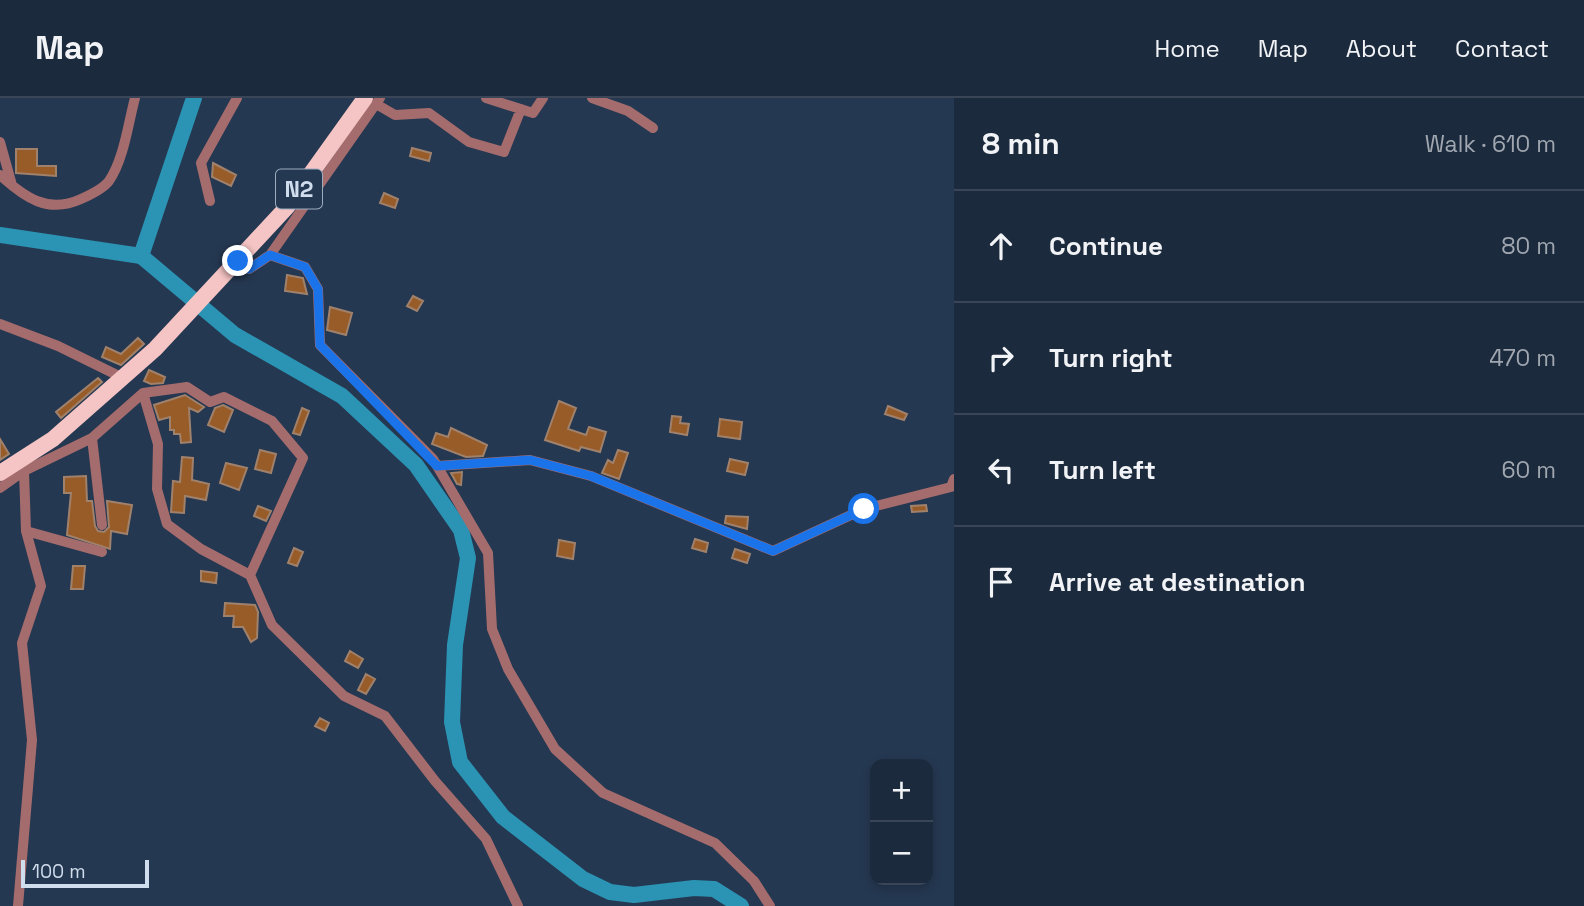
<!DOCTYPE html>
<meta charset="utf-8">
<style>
:root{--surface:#1c2a3d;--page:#253244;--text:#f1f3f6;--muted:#a0a7b0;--line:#3a4657}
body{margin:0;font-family:"Space Grotesk",sans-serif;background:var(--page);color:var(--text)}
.controls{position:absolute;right:21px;bottom:21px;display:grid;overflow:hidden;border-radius:14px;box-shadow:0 4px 10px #0003}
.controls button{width:63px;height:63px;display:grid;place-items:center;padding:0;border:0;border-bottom:2px solid var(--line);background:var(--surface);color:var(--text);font:35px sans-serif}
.scale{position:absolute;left:21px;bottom:18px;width:128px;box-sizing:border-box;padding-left:7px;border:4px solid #d0ddec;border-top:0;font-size:19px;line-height:24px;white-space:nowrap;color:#d0ddec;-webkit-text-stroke:5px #253851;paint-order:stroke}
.stop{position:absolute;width:21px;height:21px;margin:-16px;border:5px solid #1a73e8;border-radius:50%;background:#fff}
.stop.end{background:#1a73e8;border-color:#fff;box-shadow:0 2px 7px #0008}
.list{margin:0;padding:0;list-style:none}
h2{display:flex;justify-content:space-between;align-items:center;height:91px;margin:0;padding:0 28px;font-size:30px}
h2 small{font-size:23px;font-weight:400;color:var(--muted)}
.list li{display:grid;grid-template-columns:46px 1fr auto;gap:21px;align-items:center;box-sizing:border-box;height:112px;padding:0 28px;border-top:2px solid var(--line)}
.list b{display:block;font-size:26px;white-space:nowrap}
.list em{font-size:23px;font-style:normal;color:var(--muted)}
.icon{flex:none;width:38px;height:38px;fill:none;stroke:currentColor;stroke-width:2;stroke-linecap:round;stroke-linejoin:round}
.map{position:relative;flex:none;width:954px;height:808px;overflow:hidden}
header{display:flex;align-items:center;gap:42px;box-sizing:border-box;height:98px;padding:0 35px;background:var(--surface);border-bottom:2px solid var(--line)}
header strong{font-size:33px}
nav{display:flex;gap:38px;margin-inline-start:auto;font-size:24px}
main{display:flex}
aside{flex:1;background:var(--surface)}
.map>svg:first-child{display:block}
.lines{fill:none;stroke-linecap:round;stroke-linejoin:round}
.river{stroke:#2b93b3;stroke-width:16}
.building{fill:#985c29;stroke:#a0816b;stroke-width:2}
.minor{stroke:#a56c6d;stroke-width:10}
.trunk{stroke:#f5c4c4;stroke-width:16}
.route{stroke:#1a73e8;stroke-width:9}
.labels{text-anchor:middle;stroke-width:6;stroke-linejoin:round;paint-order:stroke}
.shield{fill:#253851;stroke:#9dacbe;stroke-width:2}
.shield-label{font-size:23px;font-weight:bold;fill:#d0ddec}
</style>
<header>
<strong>Map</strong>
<nav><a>Home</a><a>Map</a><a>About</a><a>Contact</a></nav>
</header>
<main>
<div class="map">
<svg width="954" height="808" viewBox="0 0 954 808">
<rect width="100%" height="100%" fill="#253851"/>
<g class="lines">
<path class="river" d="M0,137l141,21
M141,158l94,79 107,61 74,69 45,65 7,28 -13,87 -3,77 8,40 43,55 80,62 27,13 24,3 60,-7 20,1 27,17
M141,158l53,-158"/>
</g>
<path class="building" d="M412,50l19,5 -2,8 -19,-5z
M16,51h21v17h19v10l-40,-3z
M213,65l23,12 -5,11 -19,-9z
M384,95l14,6 -3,9 -15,-5z
M287,177l16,3 4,16 -22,-3z
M413,198l10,5 -6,10 -10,-5z
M330,209l22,6 -6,22 -19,-5z
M138,240l6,6 -23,21 -19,-8 4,-10 15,7z
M149,272l16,7 -2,6 -12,1 -7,-3z
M98,280l4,4 -41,36 -5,-6z
M185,297l19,12 -6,5 -9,-4 2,34 -10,1 -1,-9h-6v-4h-4v-13l-11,3 -5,-15z
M559,303l17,7 -8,21 18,6 3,-8 17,5 -6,20 -19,-5 -2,4 -34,-11z
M223,307l10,5 -9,22 -16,-7 7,-17z
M888,308l19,8 -3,6 -19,-6z
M302,310l7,3 -9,24 -7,-2z
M672,318l9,1 -1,6 9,1 -2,11 -17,-3z
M720,321l22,3 -2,17 -22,-3z
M451,330l36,17 -4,11 -17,1 -34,-13 4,-11 12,4z
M0,341l9,15 -9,6z
M260,352l16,4 -5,19 -16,-4z
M618,352l10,3 -9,26 -17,-6 6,-13 5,3z
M182,359l11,1 -1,22 17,4 -3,16 -21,-4 -1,17 -13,-1 2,-31 7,1z
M730,361l18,4 -3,12 -18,-4z
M226,365l21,5 -8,22 -19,-7z
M462,374l-1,13 -4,-1 -6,-11z
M86,378l1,25h5l3,25 3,5 6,1 5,-5 -2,-26 25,4 -5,29 -16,-3 -1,18 -43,-14 4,-42h-7v-16z
M926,407l1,6 -15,1 -1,-6z
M258,408l13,5 -5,10 -12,-5z
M726,418l22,1 -1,12 -22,-6z
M695,441l13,4 -2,9 -14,-4z
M559,442l16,3 -2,16 -16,-3z
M294,450l9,4 -6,14 -9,-3z
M735,451l15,5 -3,9 -15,-5z
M73,468h12l-2,23h-12z
M201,473l16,2 -1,10 -15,-2z
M225,505l30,2 3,7 -1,26 -6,4 -8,-15h-10l1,-11h-10z
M350,553l13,8 -5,9 -13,-7z
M366,576l9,5 -9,15 -8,-4z
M320,620l9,5 -4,8 -10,-5z"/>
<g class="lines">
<path class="minor" d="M486,0l47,15 10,-15
M592,0l36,13 25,17
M376,6l19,11 34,-2 40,29 35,10 17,-43
M0,44l12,43
M0,77c25,23 48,39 81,24 9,-4 22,-10 28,-18 15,-22 19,-57 26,-83
M210,103l-9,-38 36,-65
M270,157l110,-157
M238,163l11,8 21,-14 35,12 13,22 2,56 113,114 55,94 4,76 16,40 47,80 48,44 112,50 39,38 16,25
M0,226l58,22 63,31
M143,295l15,51 -1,45 10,35 34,25 49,26
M92,340l10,87
M437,368l93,-6 61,16 182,75 91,-42 87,-22 3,-8
M24,373l2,60 76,21
M0,390l24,-17 68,-33 51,-45 44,-6 23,15 14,-5 48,24 31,37 -53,117 22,50 72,71 41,20 50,65 51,58 32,67
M18,808l14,-166 -10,-97 19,-57 -15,-55"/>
<path class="trunk" d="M0,375l53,-34 102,-90 132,-142 78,-109"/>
</g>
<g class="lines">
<path class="route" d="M238,163l11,8 21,-14 35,12 13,22 2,56 117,121 93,-6 61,16 182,75 91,-42"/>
</g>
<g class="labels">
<rect class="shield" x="276" y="71.5" width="46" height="39" rx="5"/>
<g class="shield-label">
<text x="299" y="99">N2</text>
</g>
</g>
</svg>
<div class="controls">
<button>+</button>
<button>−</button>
</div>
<div class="scale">100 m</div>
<div class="stop" style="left:864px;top:411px"></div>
<div class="stop end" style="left:238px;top:163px"></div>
</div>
<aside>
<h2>8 min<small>Walk · 610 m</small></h2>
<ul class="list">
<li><svg class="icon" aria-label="ahead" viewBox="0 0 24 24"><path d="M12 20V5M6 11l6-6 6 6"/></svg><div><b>Continue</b></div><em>80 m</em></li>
<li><svg class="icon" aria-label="right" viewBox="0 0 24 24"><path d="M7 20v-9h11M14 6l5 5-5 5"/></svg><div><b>Turn right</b></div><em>470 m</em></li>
<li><svg class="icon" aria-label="left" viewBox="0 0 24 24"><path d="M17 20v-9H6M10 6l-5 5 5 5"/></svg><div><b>Turn left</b></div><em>60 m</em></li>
<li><svg class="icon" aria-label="arrive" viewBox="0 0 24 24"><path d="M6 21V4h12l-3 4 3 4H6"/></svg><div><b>Arrive at destination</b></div></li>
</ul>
</aside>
</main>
